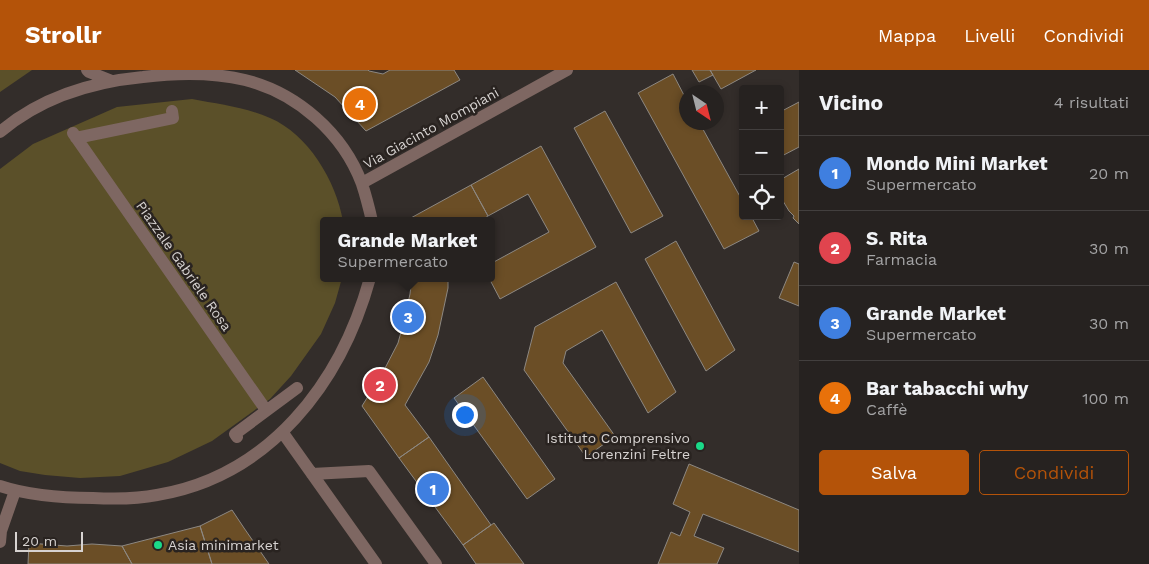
<!DOCTYPE html>
<html lang="it">
<meta charset="utf-8">
<style>
:root{--surface:#262220;--page:#322f2d;--text:#f1f3f6;--muted:#a4a4a5;--line:#423f3e;--accent:#b45309}
body{margin:0;font-family:"Work Sans",sans-serif;background:var(--page);color:var(--text)}
.controls{position:absolute;right:15px;top:15px;display:grid;overflow:hidden;border-radius:5px;box-shadow:0 2px 8px #0003}
.controls button{width:45px;height:45px;display:grid;place-items:center;padding:0;border:0;border-bottom:1px solid var(--line);background:var(--surface);color:var(--text);font:25px sans-serif}
.compass{position:absolute;left:679px;top:15px;width:45px;height:45px;border-radius:50%;background:var(--surface);box-shadow:0 2px 8px #0003;rotate:145deg}
.scale{position:absolute;left:15px;bottom:12px;width:68px;box-sizing:border-box;padding-left:5px;border:2px solid #d7d3d1;border-top:0;font-size:14px;line-height:18px;white-space:nowrap;color:#d7d3d1;-webkit-text-stroke:4px #292320;paint-order:stroke}
.you{position:absolute;left:464px;top:344px;width:18px;height:18px;margin:-12px;border:4px solid #fff;border-radius:50%;background:#1a73e8;box-shadow:0 0 0 8px #1a73e833}
.badge{display:grid;place-items:center;width:32px;height:32px;border-radius:50%;background:var(--accent);color:#fff;font-size:16px;font-weight:700}
.pin{position:absolute;translate:-50% -50%;border:2px solid #fff;box-shadow:0 1px 5px #0006}
.popup{position:absolute;left:320px;top:147px;width:175px;height:65px;box-sizing:border-box;display:grid;place-content:center;border-radius:5px;background:var(--surface);filter:drop-shadow(0 1px 4px #0005);font-size:16px;white-space:nowrap;color:var(--muted)}
.popup b{font-size:19px;color:var(--text)}
.popup::after{content:'';position:absolute;left:50%;top:100%;margin-left:-10px;border:10px solid transparent;border-top-color:var(--surface)}
.list{margin:0;padding:0;list-style:none}
h2{display:flex;justify-content:space-between;align-items:center;height:65px;margin:0;padding:0 20px;font-size:21px}
h2 small{font-size:16px;font-weight:400;color:var(--muted)}
.list li{display:grid;grid-template-columns:32px 1fr auto;gap:15px;align-items:center;box-sizing:border-box;height:75px;padding:0 20px;border-top:1px solid var(--line)}
.list b{display:block;font-size:19px;white-space:nowrap}
.list p{margin:0;font-size:16px;white-space:nowrap;color:var(--muted)}
.list em{font-size:16px;font-style:normal;color:var(--muted)}
.actions{display:flex;gap:10px;padding:15px 20px}
.actions a{flex:1;padding:11px 0;border:1px solid var(--accent);border-radius:5px;text-align:center;font-size:18px;color:var(--accent)}
.actions .main{background:var(--accent);color:#fff}
.icon{flex:none;width:28px;height:28px;fill:none;stroke:currentColor;stroke-width:2;stroke-linecap:round;stroke-linejoin:round}
.map{position:relative;flex:none;width:799px;height:494px;overflow:hidden}
header{display:flex;align-items:center;gap:30px;box-sizing:border-box;height:70px;padding:0 25px;background:var(--accent);color:#fff}
header strong{font-size:24px}
nav{display:flex;gap:28px;margin-inline-start:auto;font-size:18px}
main{display:flex}
aside{flex:1;background:var(--surface)}
.map>svg:first-child{display:block}
.green{fill:#5b5029}
.building{fill:#6b4e26;stroke:#8d8882}
.lines{fill:none;stroke-linecap:round;stroke-linejoin:round}
.minor{stroke:#7e6762;stroke-width:12}
.poi-dot{fill:#1ad988;stroke:#292320;stroke-width:2}
.labels{text-anchor:middle;stroke-width:5;stroke-linejoin:round;paint-order:stroke}
.street-label{font-size:14px;fill:#d7d3d1;stroke:#292320}
.poi-label{font-size:14px;fill:#d7d3d1;stroke:#292320;text-anchor:end}
</style>
<header>
<strong>Strollr</strong>
<nav><a>Mappa</a><a>Livelli</a><a>Condividi</a></nav>
</header>
<main>
<div class="map">
<svg width="799" height="494" viewBox="0 0 799 494">
<rect width="100%" height="100%" fill="#332d2a"/>
<path class="green" d="M0,0h32l-32,22z
M192,29c26,5 53,8 78,19 38,16 66,63 73,103h-19v57h18l-7,25 -14,31 -30,42 -21,23 -58,42 -44,21 -48,14 -40,2 -35,-3 -25,-4 -20,-8v-294l33,-25 84,-37z"/>
<path class="building" d="M295,0h73l1,1 14,3 7,-4h64l6,10 -94,51 -31,-34z
M692,0h18l3,5 -14,7z
M710,0h46l-35,19z
M673,4l13,25v23h13l44,80v14h8l8,15 -35,18 -86,-156z
M799,32v45l-19,10v-45z
M605,41l58,105 -32,17 -57,-105z
M541,76l55,101 -96,52 -11,-21h3v-15l57,-31 -21,-38 -40,22 -17,-31z
M799,99v55l-6,-6 1,-2 -5,-5 -9,-15v-16z
M471,115l17,31 -8,5h-71v-2z
M676,171l59,109 -29,21 -61,-112z
M794,192l5,2v42l-20,-8z
M412,208h36v10l-10,47 -9,27 -24,43 24,32 -30,21 -37,-52 20,-32 16,-31 6,-22 6,-27z
M616,212l60,110 -28,21 -46,-83 -36,21 -3,12 52,73 -29,21 -62,-87 11,-43z
M483,307l72,102 -28,20 -73,-101z
M429,367l62,88 -28,20 -64,-87z
M689,394l110,46v42l-96,-38 -9,22 30,12 -7,16h-59l13,-32 9,4 10,-24 -17,-8z
M232,440l12,18 25,36h-57l-12,-38z
M494,453l30,41h-48l-13,-19z
M200,456l12,38h-80l-10,-18z
M29,473l38,3 25,-2 30,2 10,18h-104z"/>
<g class="lines">
<path class="minor" d="M87,0l2,2 23,9
M0,62c40,-34 91,-50 143,-55 33,-4 68,-5 102,3 52,13 98,53 117,104 4,12 7,24 10,37
M73,63l193,277
M76,68l97,-20 -1,-7
M362,113l205,-113
M283,363l93,131
M237,367l-2,-3 62,-46
M312,404l57,-3 67,93
M0,416c30,10 62,12 93,12 21,1 44,1 64,-3 113,-19 184,-112 213,-217
M0,472l1,-11 14,-40"/>
</g>
<g class="poi-dot">
<circle cx="700" cy="376" r="5"/>
<circle cx="158" cy="475" r="5"/>
</g>
<g class="labels">
<g class="street-label">
<text transform="translate(431 58) rotate(-29)" y="5">Via Giacinto Mompiani</text>
<text transform="translate(184 196) rotate(55)" y="5">Piazzale Gabriele Rosa</text>
</g>
<g class="poi-label">
<text x="690" y="373">Istituto Comprensivo<tspan x="690" dy="16">Lorenzini Feltre</tspan></text>
<text x="168" y="480" text-anchor="start">Asia minimarket</text>
</g>
</g>
</svg>
<div class="controls">
<button>+</button>
<button>−</button>
<button><svg class="icon" aria-label="locate" viewBox="0 0 24 24"><circle cx="12" cy="12" r="6"/><path d="M12 2v4M12 18v4M2 12h4M18 12h4"/></svg></button>
</div>
<svg class="compass" viewBox="-18 -18 36 36"><path d="M0-13l5 13h-10z" fill="#e53935"/><path d="M0 13l5-13h-10z" fill="#a4a4a5"/></svg>
<div class="scale">20 m</div>
<div class="you"></div>
<div class="pin badge" style="left:433px;top:419px;background:#3f7fe0">1</div>
<div class="pin badge" style="left:380px;top:315px;background:#e0444e">2</div>
<div class="pin badge" style="left:408px;top:247px;background:#3f7fe0">3</div>
<div class="popup"><b>Grande Market</b>Supermercato</div>
<div class="pin badge" style="left:360px;top:34px;background:#e8710a">4</div>
</div>
<aside>
<h2>Vicino<small>4 risultati</small></h2>
<ul class="list">
<li><span class="badge" style="background:#3f7fe0">1</span><div><b>Mondo Mini Market</b><p>Supermercato</p></div><em>20 m</em></li>
<li><span class="badge" style="background:#e0444e">2</span><div><b>S. Rita</b><p>Farmacia</p></div><em>30 m</em></li>
<li><span class="badge" style="background:#3f7fe0">3</span><div><b>Grande Market</b><p>Supermercato</p></div><em>30 m</em></li>
<li><span class="badge" style="background:#e8710a">4</span><div><b>Bar tabacchi why</b><p>Caffè</p></div><em>100 m</em></li>
</ul>
<div class="actions"><a class="main">Salva</a><a>Condividi</a></div>
</aside>
</main>
